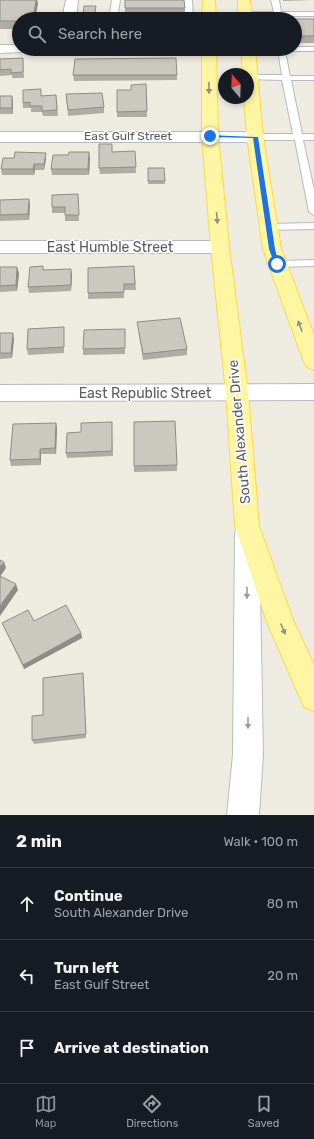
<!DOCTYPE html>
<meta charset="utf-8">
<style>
:root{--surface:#171b24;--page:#20242c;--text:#f1f3f6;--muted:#9ea1a6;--line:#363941;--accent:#8c9099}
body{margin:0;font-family:Rubik,sans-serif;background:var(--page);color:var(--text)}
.compass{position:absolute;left:218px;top:68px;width:36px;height:36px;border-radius:50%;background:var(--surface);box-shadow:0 2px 6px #0003;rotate:341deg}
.stop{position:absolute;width:12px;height:12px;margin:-9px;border:3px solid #1a73e8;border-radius:50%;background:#fff}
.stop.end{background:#1a73e8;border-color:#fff;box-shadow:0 1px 4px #0008}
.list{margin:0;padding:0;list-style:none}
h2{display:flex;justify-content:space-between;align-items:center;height:52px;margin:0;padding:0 16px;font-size:17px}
h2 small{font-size:13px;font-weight:400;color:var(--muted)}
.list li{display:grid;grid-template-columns:26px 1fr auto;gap:12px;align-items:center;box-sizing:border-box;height:72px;padding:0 16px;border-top:1px solid var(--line)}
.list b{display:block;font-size:15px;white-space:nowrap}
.list p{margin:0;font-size:13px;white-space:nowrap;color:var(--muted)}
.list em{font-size:13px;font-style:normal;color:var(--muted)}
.icon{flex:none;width:22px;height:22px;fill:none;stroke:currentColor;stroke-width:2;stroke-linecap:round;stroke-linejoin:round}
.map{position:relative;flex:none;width:314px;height:815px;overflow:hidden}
.search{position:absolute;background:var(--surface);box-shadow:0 2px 6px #0003;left:12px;right:12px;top:12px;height:44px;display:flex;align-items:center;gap:10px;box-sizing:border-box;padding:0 14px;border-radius:22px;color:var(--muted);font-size:15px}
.sheet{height:268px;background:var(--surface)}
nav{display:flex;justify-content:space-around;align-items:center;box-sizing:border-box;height:56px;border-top:1px solid var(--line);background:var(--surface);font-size:11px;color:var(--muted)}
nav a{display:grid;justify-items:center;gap:2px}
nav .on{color:var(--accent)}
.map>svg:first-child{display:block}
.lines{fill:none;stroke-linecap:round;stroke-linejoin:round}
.service-casing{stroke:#b8bac1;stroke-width:2}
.minor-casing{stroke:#b8bac1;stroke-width:2}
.tertiary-casing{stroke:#b8bac1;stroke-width:2}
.secondary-casing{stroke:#b9bcc4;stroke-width:2}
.primary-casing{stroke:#ffd847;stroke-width:2}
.service{fill:#fff;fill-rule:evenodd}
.minor{fill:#fff;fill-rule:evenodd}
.tertiary{fill:#fff;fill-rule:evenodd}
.secondary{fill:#fff;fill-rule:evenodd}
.primary{fill:#fff6a3;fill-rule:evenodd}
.wall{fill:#afaca4}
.shaded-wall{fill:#8e8c86}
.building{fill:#cbc8bf;stroke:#8e8c86}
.oneway{fill:#939279}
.oneway2{fill:#9b9da1}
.route{fill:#1a73e8}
.labels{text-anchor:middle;stroke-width:3;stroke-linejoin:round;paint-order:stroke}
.far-street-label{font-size:12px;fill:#595c63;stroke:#fff}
.street-label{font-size:14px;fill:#595c63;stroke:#fff}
</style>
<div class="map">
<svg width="314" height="815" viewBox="0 0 314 815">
<rect width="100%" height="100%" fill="#eeebe0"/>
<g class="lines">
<defs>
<path id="service" d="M112,0h8l-3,19h-8z
M184,0h8l1,19h-8z
M271,0h8l2,12h33v4h-70l-4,-2 4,-2h30z
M295,47h19v4h-29l5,25h24v4h-23l11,54h12v6h-11l11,50v25l-5,-3 -14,-72h-40l-4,-3 4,-3h38l-11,-54 -34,-1v-4h34l-4,-24h-30l-4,-2h51z
M314,223v6l-46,1 -5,-3 5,-3z
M314,260v6l-37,1 -5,-3 5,-3z"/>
<path id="minor" d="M66,0h12l-2,19h-14z
M0,45h19v4h7l-2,3 -24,1z
M0,241h220l7,2 2,4 -2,4 -7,2h-220z
M314,384v16l-314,1v-16z"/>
<path id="tertiary" d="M0,132h255l6,2 2,3 -2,3 -6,2h-255z"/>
<path id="secondary" d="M247,522l9,3 3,8 4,222 -4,60h-32l6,-60 2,-222 3,-8z"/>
<path id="primary" d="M203,0h12l1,19h-14z
M238,0h12l2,19h-14z
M202,49h14l2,87 11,111 19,146 11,133 34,94 21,45v46l-10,-4 -37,-85 -32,-96 -9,-133 -15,-146 -9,-111z
M241,49h14l8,88 18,112 33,86v35l-7,-3 -3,-5 -41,-113 -16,-112 -3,-39h4v-24h-5z"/>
</defs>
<use href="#service" class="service-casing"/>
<use href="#minor" class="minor-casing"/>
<use href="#tertiary" class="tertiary-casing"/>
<use href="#secondary" class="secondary-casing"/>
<use href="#primary" class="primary-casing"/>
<use href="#service" class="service"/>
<use href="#minor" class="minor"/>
<use href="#tertiary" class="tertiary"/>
<use href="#secondary" class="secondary"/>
<use href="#primary" class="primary"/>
</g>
<path class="wall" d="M0,0h37l1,4 -19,15v10h-19z
M283,0h31l-31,1z
M96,6l-1,13h-12v-3z
M125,8h60v7l-60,1z
M295,19h19v24h-18l-1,-4z
M23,58l1,20h-12v-3l-12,1v-17z
M73,75h104v5l-103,1z
M146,84l1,33h-30v-27h14z
M66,94l38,13v6l-36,3z
M41,95l16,6 1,15h-15l-1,-4h-11v-4h-8v-5z
M0,96h12l1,5v13h-13z
M135,151l1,22 -36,1 -1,-6 14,-16z
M46,153v6l-2,11h-9l-1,5h-32l-1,-6 13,-11z
M90,158l-1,17h-37l-1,-6z
M148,168h16l1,16h-17z
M78,194l1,27h-14v-8h-13v-6z
M0,200l30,5 -1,15 -29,1z
M134,266l2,24h-12v8l-36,1v-6z
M0,267l19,6 -2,18 -17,1z
M44,270l28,5 -1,16 -42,2 -1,-6z
M137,322l50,27v6l-44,5 -5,-32z
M64,327v26l-36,2 -1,-6z
M0,333l14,6 -2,19 -12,1z
M125,335v19l-42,1v-6z
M134,422l43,43v6l-43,1z
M57,428l-1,26h-15v11l-30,1 -1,-6z
M112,428l1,28 -46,2 -1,-5 15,-21z
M34,621l47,12 1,5 -58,31 -22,-46z
M83,677l3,61 -52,6 -2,-4 11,-25z"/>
<path class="shaded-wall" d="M36,0h1l1,4 -3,15h-2z
M12,96l1,5v13l-1,-6z
M89,152l1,6 -1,17 -1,-6z
M46,153v6l-2,11v-6z
M34,164l1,6 -1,5 -1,-6z
M29,199l1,6 -1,15 -1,-6z
M17,267l2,6 -2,18 -1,-6z
M71,269l1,6 -1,16z
M13,333l1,6 -2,19 -1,-5z
M56,423l1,5 -1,26 -1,-6z
M40,449l1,5v11l-1,-6z
M4,562l2,6 -6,9v-10z
M16,584l2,6 -18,26v-10z
M81,633l1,5 -58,31 -1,-4z
M83,673v4l3,61v-4z"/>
<path class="building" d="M0,0h36l-3,19h-14v2h-19z
M125,0h59l1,8h-60z
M84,6h12l-2,10h-11z
M293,19h21v17h-17l-2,-8v-9z
M23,58v14l-12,1v-4l-11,1v-11z
M176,58l1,17h-104l2,-16z
M146,84l1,27 -30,1v-22h14v-5z
M41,89v7l15,-1 1,15 -15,1v-5h-12v-4l-7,1v-13z
M102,93l2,14 -36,3 -2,-16z
M0,96h12v12h-12z
M99,144h13v8l23,-1 1,16 -37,1z
M15,152l31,1 -2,11h-10l-1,5h-32l2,-11h11z
M69,152h20l-1,17h-37l2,-14h15z
M148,168h16l1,13h-17z
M78,194l1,21h-14v-8h-13v-12z
M29,199l-1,15 -28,1v-15z
M43,266v4l28,-1v16l-43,2 2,-20z
M134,266l1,18h-11v8l-36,1v-25z
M0,267h17l-1,18 -16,1z
M180,318l7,31 -44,5 -6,-32z
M64,327v20l-37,2 1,-20z
M125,329v19l-42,1 1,-19z
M0,333h13l-2,20h-11z
M175,421l2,44 -43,1v-44z
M112,422v29l-46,2 1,-20 14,-1v-9z
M56,423l-1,25 -15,1v10l-30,1 3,-36z
M0,560l4,2 -4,5z
M0,576l16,8 -16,22z
M66,605l15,28 -58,32 -21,-42 26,-13 6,11z
M83,673l3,61 -54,6v-24l11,-1v-37z"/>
<defs><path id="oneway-solid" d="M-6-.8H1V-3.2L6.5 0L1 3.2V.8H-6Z"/></defs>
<g class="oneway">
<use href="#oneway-solid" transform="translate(209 88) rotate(89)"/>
<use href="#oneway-solid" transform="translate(217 218) rotate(85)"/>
<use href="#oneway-solid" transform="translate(300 326) rotate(-110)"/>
<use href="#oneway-solid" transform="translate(283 629) rotate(67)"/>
</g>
<g class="oneway2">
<use href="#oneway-solid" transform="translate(247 593) rotate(90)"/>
<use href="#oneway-solid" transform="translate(248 723) rotate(90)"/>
</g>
<path class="route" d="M208,135l50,2 17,112 4,16h-4l-6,-16 -16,-111 -43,-1z"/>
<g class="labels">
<g class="far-street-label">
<text x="128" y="140">East Gulf Street</text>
</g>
<g class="street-label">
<text x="110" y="252">East Humble Street</text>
<text x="145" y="398">East Republic Street</text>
<text transform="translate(239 432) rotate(-95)" y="5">South Alexander Drive</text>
</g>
</g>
</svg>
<svg class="compass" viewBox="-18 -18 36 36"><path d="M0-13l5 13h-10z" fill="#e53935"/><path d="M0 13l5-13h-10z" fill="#9ea1a6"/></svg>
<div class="stop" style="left:277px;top:264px"></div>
<div class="stop end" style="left:210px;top:136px"></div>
<div class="search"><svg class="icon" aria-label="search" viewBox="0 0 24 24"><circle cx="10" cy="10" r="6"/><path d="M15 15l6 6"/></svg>Search here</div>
</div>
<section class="sheet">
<h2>2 min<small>Walk · 100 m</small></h2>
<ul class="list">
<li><svg class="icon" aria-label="ahead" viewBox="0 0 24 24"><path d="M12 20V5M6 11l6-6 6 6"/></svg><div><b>Continue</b><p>South Alexander Drive</p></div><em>80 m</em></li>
<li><svg class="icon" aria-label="left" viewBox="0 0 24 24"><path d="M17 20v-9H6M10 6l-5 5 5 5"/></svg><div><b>Turn left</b><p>East Gulf Street</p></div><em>20 m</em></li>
<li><svg class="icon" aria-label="arrive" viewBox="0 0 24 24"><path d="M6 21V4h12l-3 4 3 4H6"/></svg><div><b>Arrive at destination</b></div></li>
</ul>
</section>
<nav>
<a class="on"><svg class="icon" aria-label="map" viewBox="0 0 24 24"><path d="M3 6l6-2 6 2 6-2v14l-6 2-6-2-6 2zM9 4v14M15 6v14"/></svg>Map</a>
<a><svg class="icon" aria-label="directions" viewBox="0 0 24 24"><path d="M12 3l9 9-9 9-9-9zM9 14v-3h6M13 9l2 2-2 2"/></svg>Directions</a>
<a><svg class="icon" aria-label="saved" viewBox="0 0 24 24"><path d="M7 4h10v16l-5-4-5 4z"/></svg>Saved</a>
</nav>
